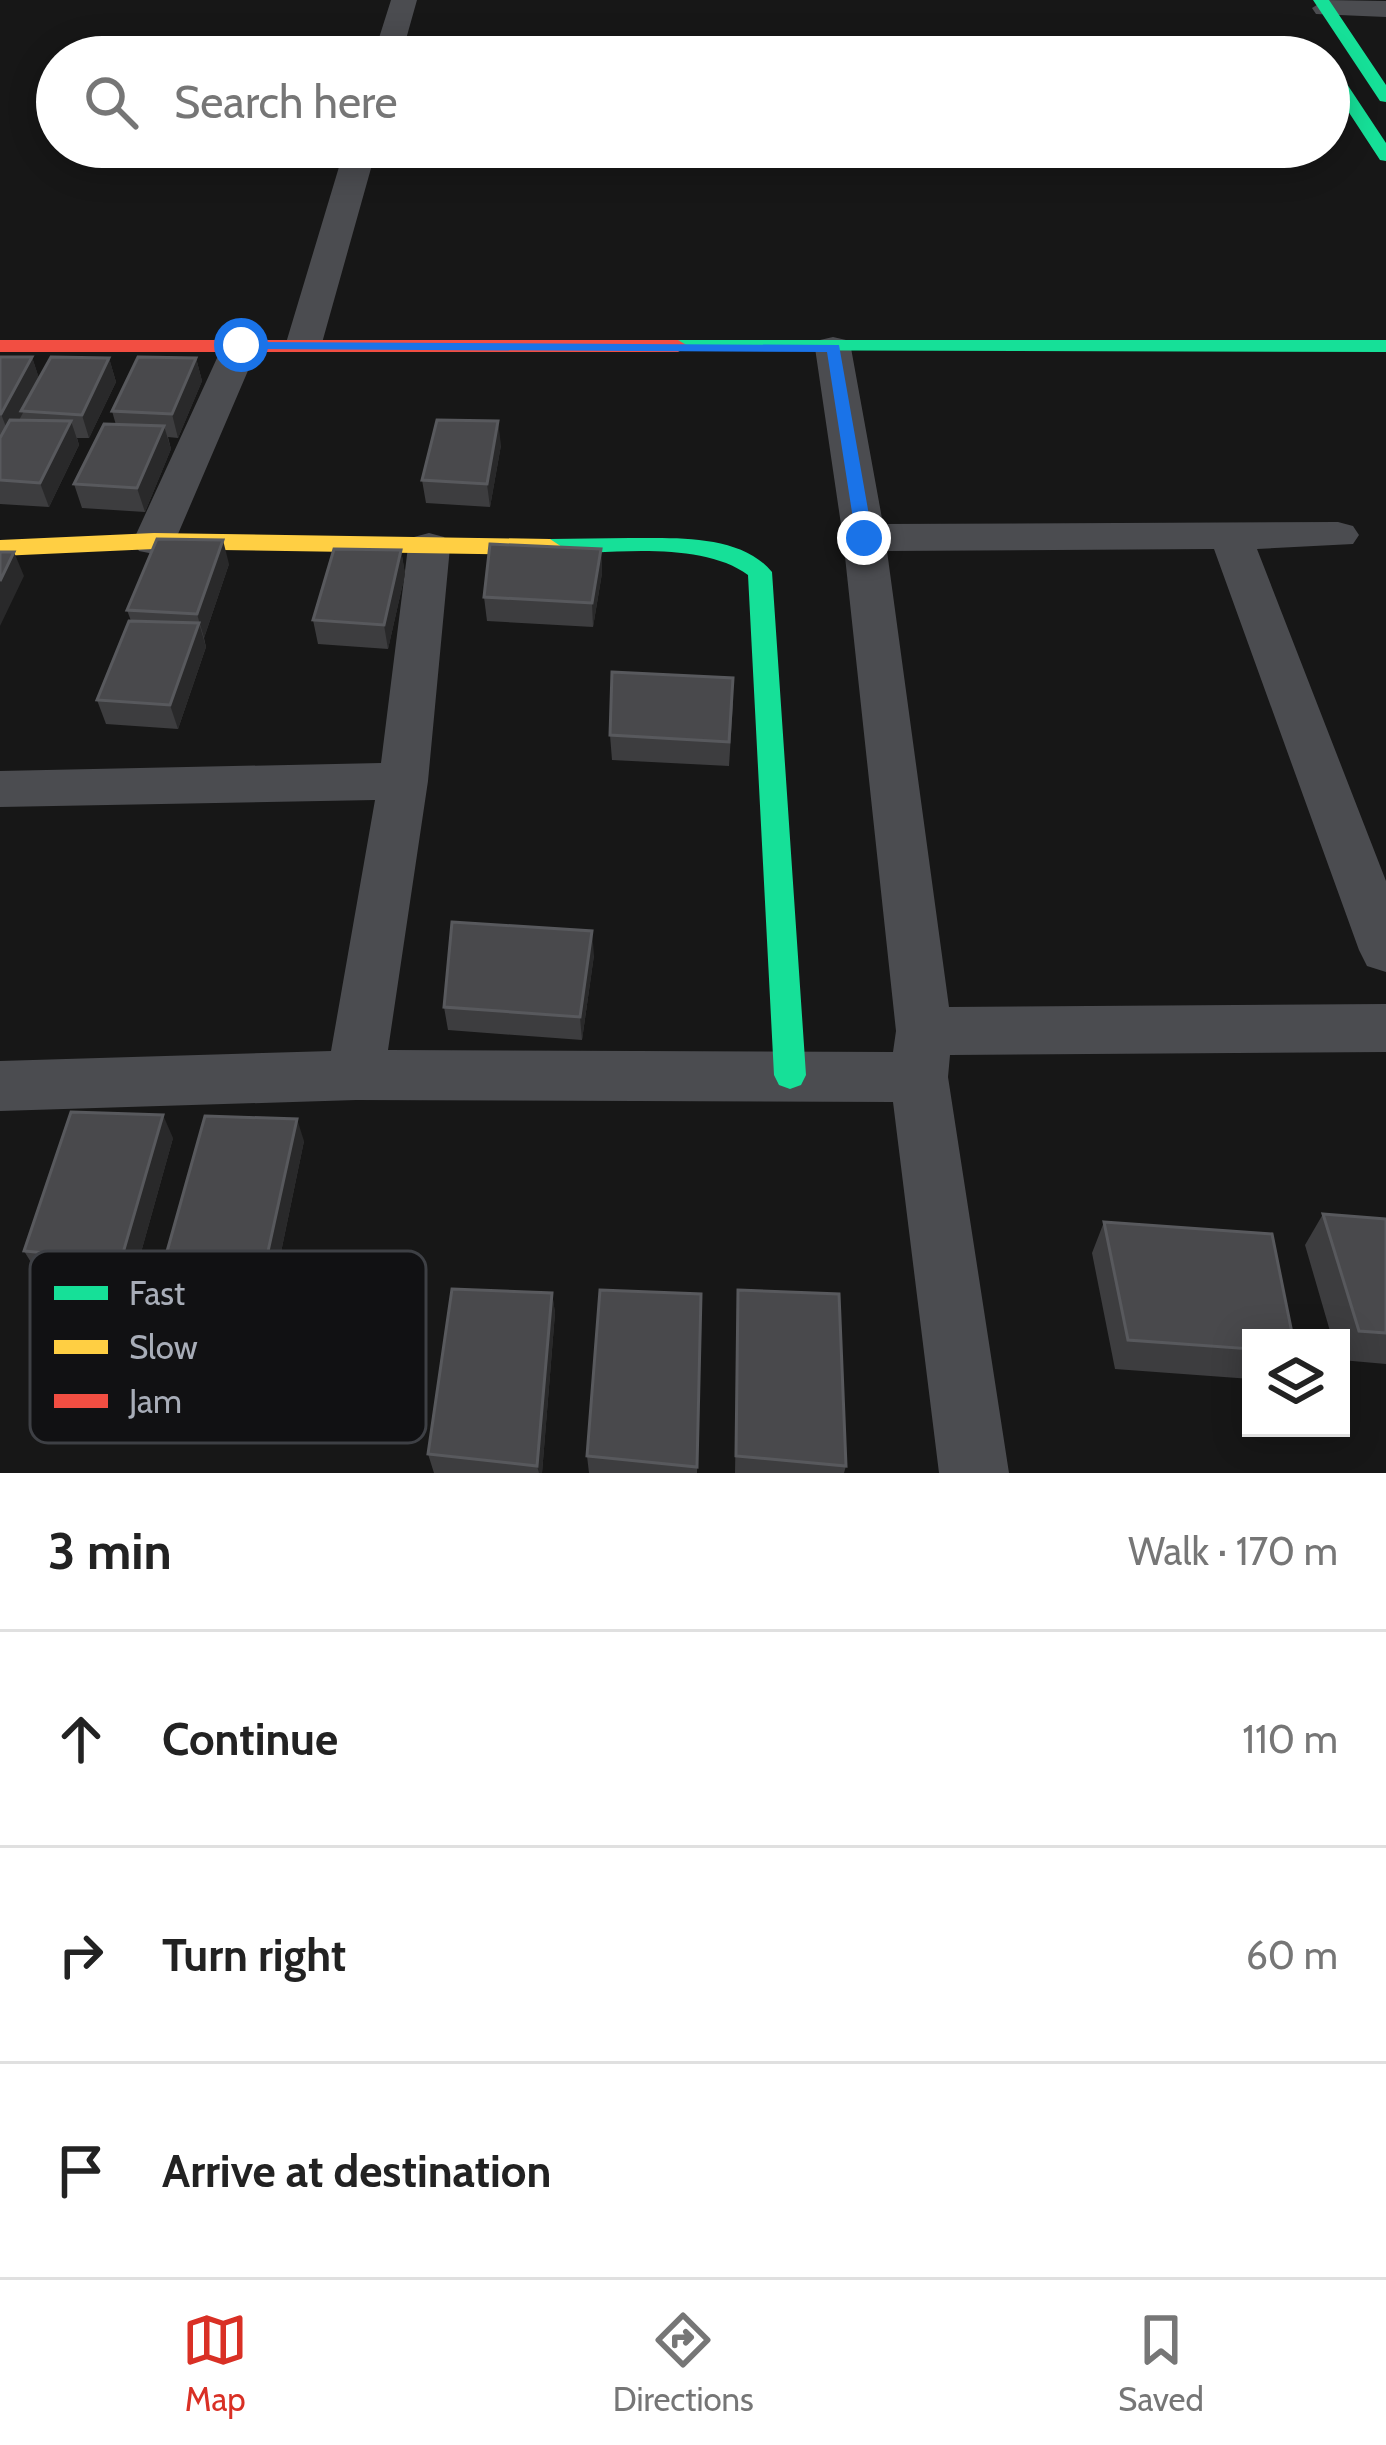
<!DOCTYPE html>
<meta charset="utf-8">
<style>
:root{--surface:#fff;--page:#f2f2f2;--text:#222;--muted:#767676;--line:#e0e0e0;--accent:#d93025}
body{margin:0;font-family:Cabin,sans-serif;background:var(--page);color:var(--text)}
.controls{position:absolute;right:36px;bottom:36px;display:grid;overflow:hidden;border-radius:0px;box-shadow:0 6px 30px #0003}
.controls button{width:108px;height:108px;display:grid;place-items:center;padding:0;border:0;border-bottom:3px solid var(--line);background:var(--surface);color:var(--text);font:60px sans-serif}
.stop{position:absolute;width:36px;height:36px;margin:-27px;border:9px solid #1a73e8;border-radius:50%;background:#fff}
.stop.end{background:#1a73e8;border-color:#fff;box-shadow:0 3px 12px #0008}
.list{margin:0;padding:0;list-style:none}
h2{display:flex;justify-content:space-between;align-items:center;height:156px;margin:0;padding:0 48px;font-size:51px}
h2 small{font-size:39px;font-weight:400;color:var(--muted)}
.list li{display:grid;grid-template-columns:78px 1fr auto;gap:36px;align-items:center;box-sizing:border-box;height:216px;padding:0 48px;border-top:3px solid var(--line)}
.list b{display:block;font-size:45px;white-space:nowrap}
.list em{font-size:39px;font-style:normal;color:var(--muted)}
.icon{flex:none;width:66px;height:66px;fill:none;stroke:currentColor;stroke-width:2;stroke-linecap:round;stroke-linejoin:round}
.map{position:relative;flex:none;width:1386px;height:1473px;overflow:hidden}
.search{position:absolute;background:var(--surface);box-shadow:0 6px 30px #0003;left:36px;right:36px;top:36px;height:132px;display:flex;align-items:center;gap:30px;box-sizing:border-box;padding:0 42px;border-radius:66px;color:var(--muted);font-size:45px}
.sheet{height:804px;background:var(--surface)}
nav{display:flex;justify-content:space-around;align-items:center;box-sizing:border-box;height:168px;border-top:3px solid var(--line);background:var(--surface);font-size:33px;color:var(--muted)}
nav a{display:grid;justify-items:center;gap:6px}
nav .on{color:var(--accent)}
.map>svg:first-child{display:block}
.lines{fill:none;stroke-linecap:round;stroke-linejoin:round}
.street{fill:#4b4c50;fill-rule:evenodd}
.fast{fill:#16e098;fill-rule:evenodd}
.slow{fill:#ffcf43;fill-rule:evenodd}
.jam{fill:#f24e42;fill-rule:evenodd}
.wall{fill:#3d3d3f}
.shaded-wall{fill:#29292a}
.building{fill:#49494c;stroke:#58595d;stroke-width:3}
.route{fill:#1a73e8}
.key{fill:#111113;stroke:#3e4045;stroke-width:3}
.key-label{font-size:33px;fill:#a8adb8}
</style>
<div class="map">
<svg width="1386" height="1473" viewBox="0 0 1386 1473">
<rect width="100%" height="100%" fill="#171717"/>
<g class="lines">
<path class="street" d="M391,0h26l-16,57h-28z
M1325,0l61,1v16l-70,-3 -4,-6z
M345,147h32l-55,196 -5,8h-26l-5,-8z
M241,334l13,3 5,8 -84,196 -6,10 -15,3 -15,-3 -6,-10 90,-196 5,-8z
M833,337l13,3 5,8 32,176 455,-2 15,4 6,9 -6,9 -96,5 129,332v91l-19,-6 -8,-16 -145,-401 -327,2 62,456 437,-3v48l-436,3 -2,22 61,396h-70l-46,-371 -537,-2 -356,11v-50l331,-10 44,-251 -375,7v-36l381,-8 27,-216 6,-10 15,-4 15,4 6,10 -22,234 -40,269 505,2 3,-21 -53,-493 -28,-190 5,-8z"/>
<path class="fast" d="M1313,0h16l57,85v17l-6,-1z
M1329,64l6,2 51,77v18l-6,-1 -51,-78z
M678,340h708v12l-715,-2v-8z
M630,538c45,0 111,-4 142,34l34,503 -5,10 -11,4 -11,-4 -5,-10 -26,-500c-47,-35 -141,-22 -198,-20l-12,-8 12,-8z"/>
<path class="slow" d="M154,533l396,6 12,8 -12,8 -396,-6 -154,7v-16z"/>
<path class="jam" d="M0,340h678l10,6 -10,6h-678z"/>
</g>
<path class="wall" d="M0,357h32l7,22 70,-21 7,24 -27,56h-12l2,7 -30,62 -49,-3z
M196,358l6,23 -24,57 -10,-1 3,12 -26,63 -63,-4 -8,-24 42,-59 -4,-14z
M501,445l-11,62 -64,-4 -4,-23z
M601,549l1,24 -9,54 -106,-6 -3,-24z
M401,550l4,24 -17,75 -70,-5 -5,-24z
M229,564l-25,74 2,9 -28,82 -72,-5 -9,-24 34,-79 -4,-11z
M733,703l-4,63 -117,-6 -2,-25z
M594,955l-12,85 -134,-10 -4,-23z
M173,1138l-40,143 -96,-9 -13,-21z
M304,1141l-30,145 -98,-10 -10,-21z
M1323,1214l63,5v145l-45,-4v-22h-9l-27,-93z
M1104,1222l147,116v41l-136,-10 -23,-116z
M738,1290l108,176 -2,7h-109z
M552,1293l3,20 -13,160h-108l-6,-19z
M701,1294l-4,179h-108l-2,-17z"/>
<path class="shaded-wall" d="M32,357l8,24 -30,56 -9,-23z
M109,358l7,24 -27,56 -7,-23z
M196,358l6,23 -24,57 -6,-24z
M71,421l8,24 -30,62 -9,-24z
M498,421l3,24 -11,62 -3,-23z
M164,426l7,23 -26,63 -8,-24z
M223,540l6,24 -25,74 -7,-24z
M601,549l1,24 -9,54 -1,-24z
M401,550l4,24 -17,75 -4,-24z
M14,552l10,24 -24,50v-45z
M199,623l7,24 -28,82 -8,-24z
M592,931l2,24 -12,85 -2,-23z
M163,1115l10,23 -40,143 -12,-21z
M297,1119l7,22 -30,145 -9,-21z
M552,1293l3,20 -13,160h-3l-2,-7z"/>
<path class="building" d="M0,357h32l-31,57h-1z
M51,357l58,1 -27,57 -61,-4z
M138,357l58,1 -24,56 -60,-3z
M10,420l61,1 -31,62 -40,-3v-42z
M437,420l61,1 -11,63 -65,-4z
M104,424l60,2 -27,62 -63,-4z
M157,539l66,1 -26,74 -70,-4z
M490,544l111,5 -9,54 -108,-6z
M334,549l67,1 -17,75 -71,-5z
M0,552h14l-14,29z
M129,621l70,2 -29,82 -73,-5z
M612,672l121,6 -4,64 -119,-7z
M452,922l140,9 -12,86 -136,-10z
M71,1112l92,3 -42,145 -97,-9z
M205,1116l92,3 -32,146 -99,-10z
M1323,1214l63,5v114l-27,-2z
M1104,1222l168,12 21,104h-42v11l-123,-9z
M452,1289l100,4 -15,173 -109,-12z
M600,1290l101,4 -4,173 -110,-11z
M738,1290l101,4 7,172 -110,-10z"/>
<path class="route" d="M236,342l603,3 34,193 -9,5 -8,-5 -29,-186 -586,-3z"/>
<rect x="30" y="1251" width="396" height="192" rx="18" class="key"/>
<rect x="54" y="1286" width="54" height="14" fill="#16e098"/>
<rect x="54" y="1340" width="54" height="14" fill="#ffcf43"/>
<rect x="54" y="1394" width="54" height="14" fill="#f24e42"/>
<g class="key-label">
<text x="129" y="1305">Fast</text>
<text x="129" y="1359">Slow</text>
<text x="129" y="1413">Jam</text>
</g>
</svg>
<div class="controls">
<button><svg class="icon" aria-label="layers" viewBox="0 0 24 24"><path d="M12 4l9 5-9 5-9-5zM3 14l9 5 9-5"/></svg></button>
</div>
<div class="stop" style="left:241px;top:345px"></div>
<div class="stop end" style="left:864px;top:538px"></div>
<div class="search"><svg class="icon" aria-label="search" viewBox="0 0 24 24"><circle cx="10" cy="10" r="6"/><path d="M15 15l6 6"/></svg>Search here</div>
</div>
<section class="sheet">
<h2>3 min<small>Walk · 170 m</small></h2>
<ul class="list">
<li><svg class="icon" aria-label="ahead" viewBox="0 0 24 24"><path d="M12 20V5M6 11l6-6 6 6"/></svg><div><b>Continue</b></div><em>110 m</em></li>
<li><svg class="icon" aria-label="right" viewBox="0 0 24 24"><path d="M7 20v-9h11M14 6l5 5-5 5"/></svg><div><b>Turn right</b></div><em>60 m</em></li>
<li><svg class="icon" aria-label="arrive" viewBox="0 0 24 24"><path d="M6 21V4h12l-3 4 3 4H6"/></svg><div><b>Arrive at destination</b></div></li>
</ul>
</section>
<nav>
<a class="on"><svg class="icon" aria-label="map" viewBox="0 0 24 24"><path d="M3 6l6-2 6 2 6-2v14l-6 2-6-2-6 2zM9 4v14M15 6v14"/></svg>Map</a>
<a><svg class="icon" aria-label="directions" viewBox="0 0 24 24"><path d="M12 3l9 9-9 9-9-9zM9 14v-3h6M13 9l2 2-2 2"/></svg>Directions</a>
<a><svg class="icon" aria-label="saved" viewBox="0 0 24 24"><path d="M7 4h10v16l-5-4-5 4z"/></svg>Saved</a>
</nav>
